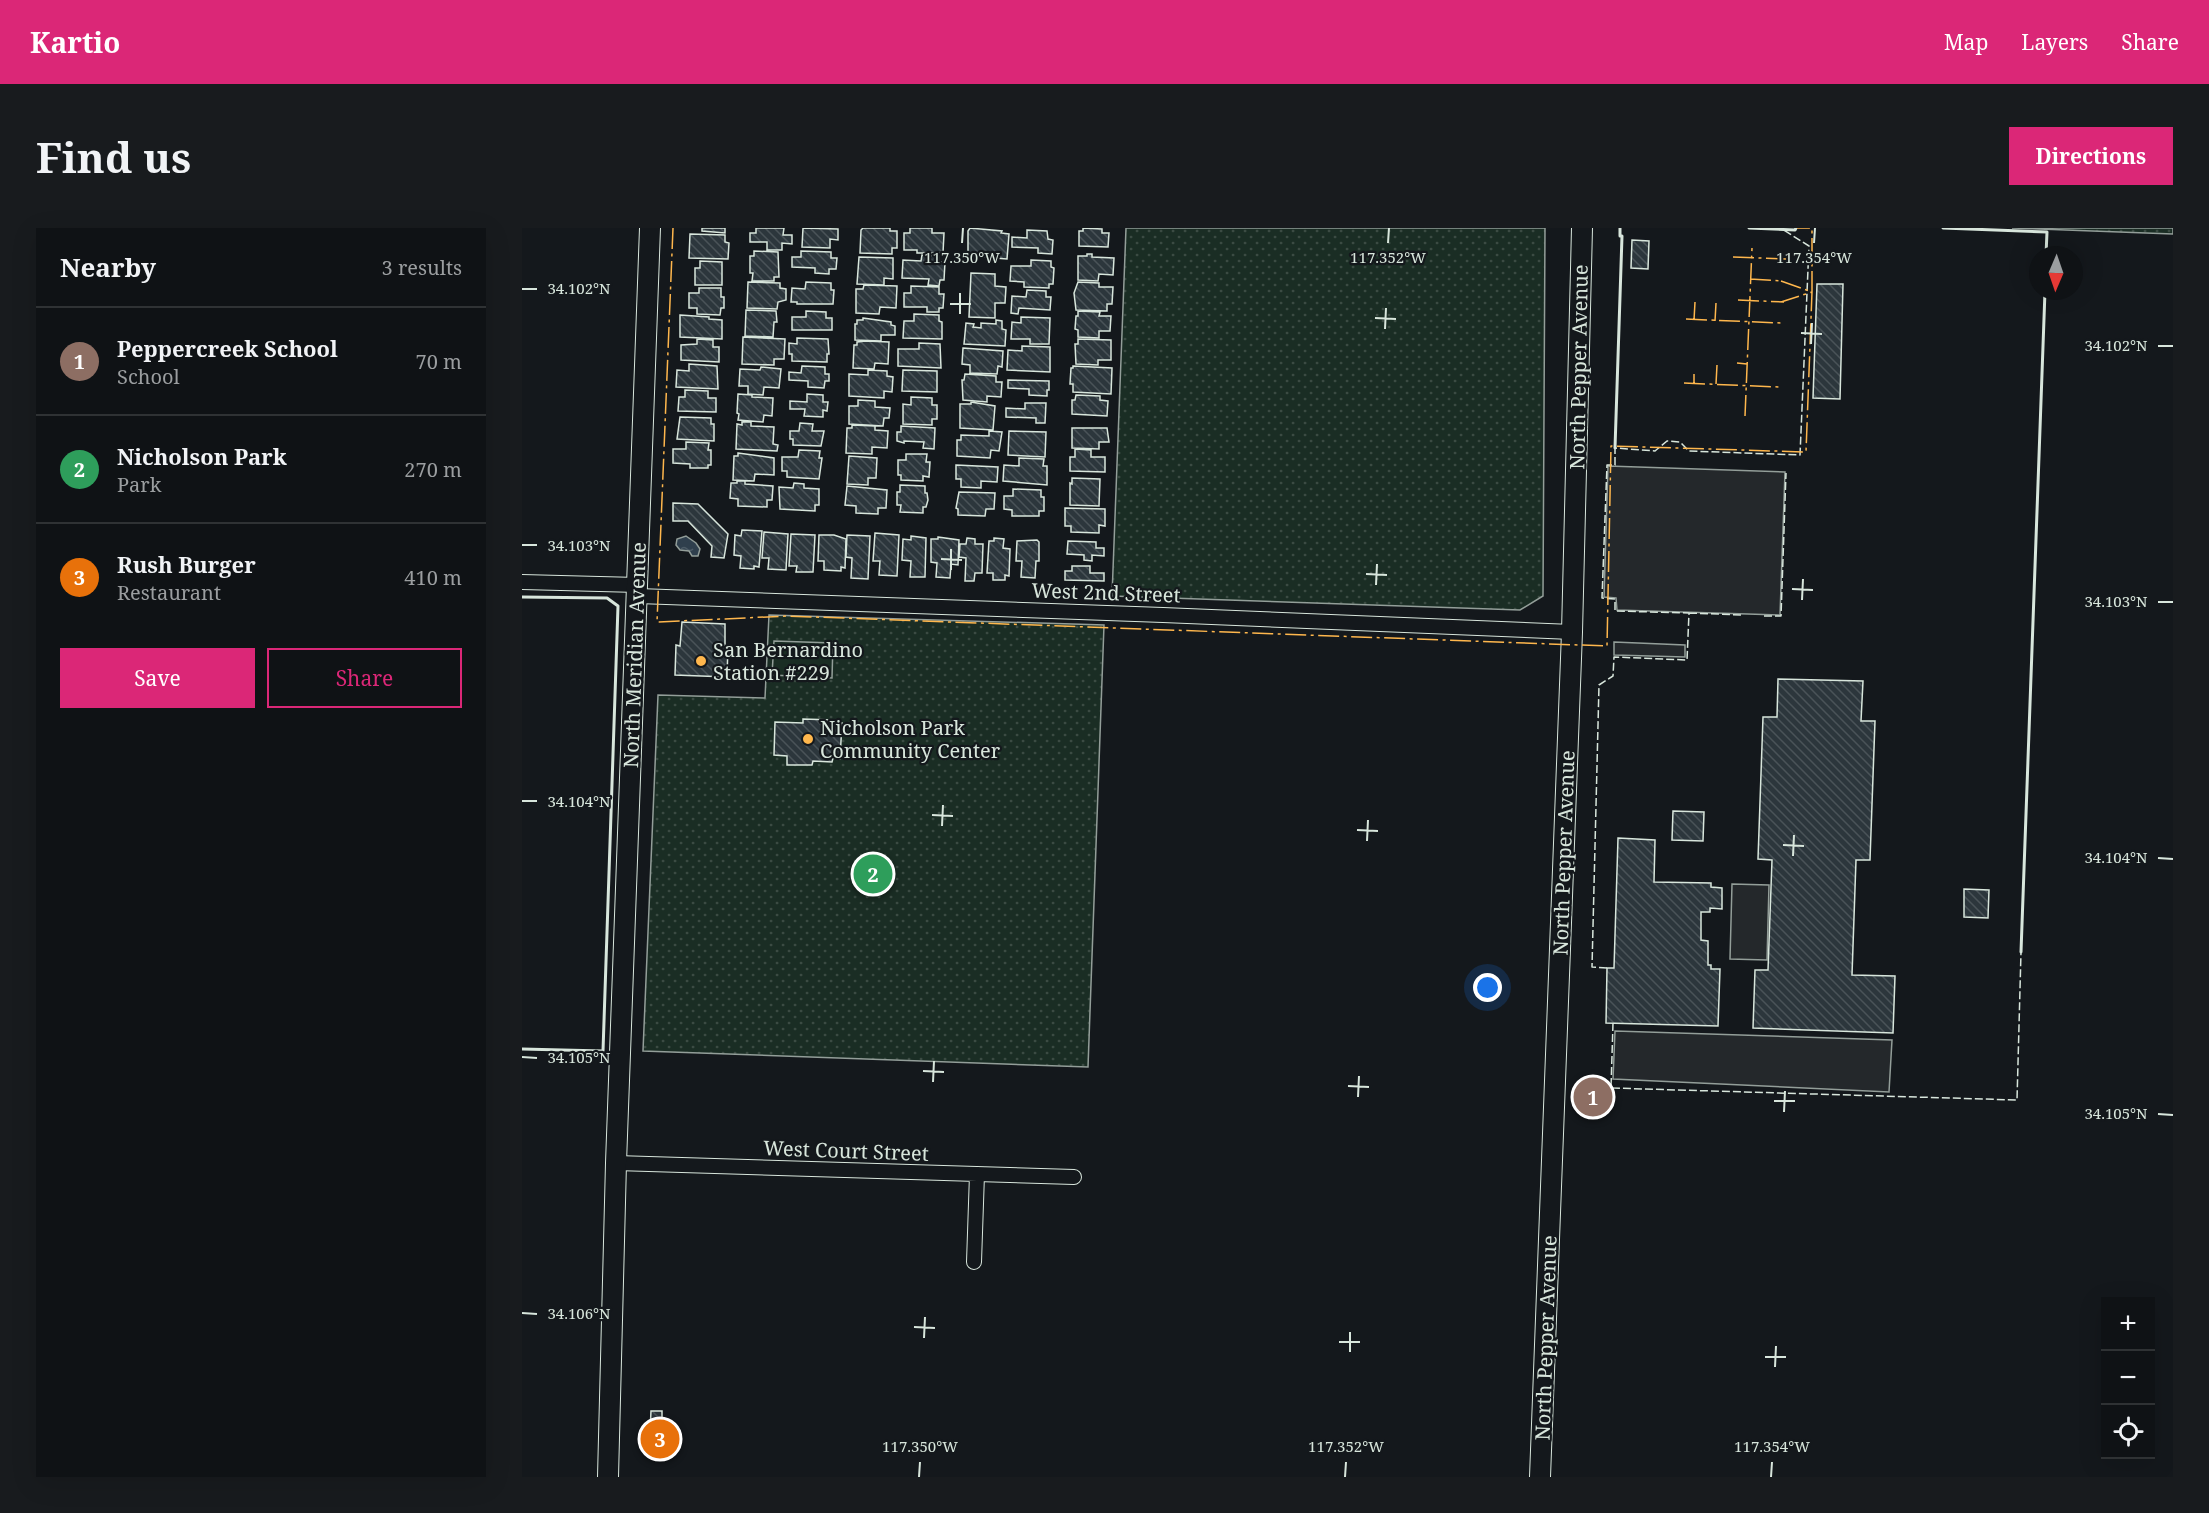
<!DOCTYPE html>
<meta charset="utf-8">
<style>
:root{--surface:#0f1215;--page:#181b1e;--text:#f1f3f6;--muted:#9b9ea0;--line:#2f3234;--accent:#db2777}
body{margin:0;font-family:"Noto Serif",serif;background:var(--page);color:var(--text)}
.controls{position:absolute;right:18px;bottom:18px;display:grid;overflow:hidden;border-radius:0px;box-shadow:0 6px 24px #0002}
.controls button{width:54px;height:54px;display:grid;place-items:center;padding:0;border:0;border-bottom:2px solid var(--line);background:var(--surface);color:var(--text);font:30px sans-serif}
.compass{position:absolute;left:1507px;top:18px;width:54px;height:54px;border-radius:50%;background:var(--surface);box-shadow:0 6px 24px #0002;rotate:182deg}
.you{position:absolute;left:966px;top:760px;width:21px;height:21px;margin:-15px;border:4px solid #fff;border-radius:50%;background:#1a73e8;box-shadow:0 0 0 9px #1a73e833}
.badge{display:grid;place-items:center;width:39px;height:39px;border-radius:50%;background:var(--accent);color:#fff;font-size:20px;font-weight:700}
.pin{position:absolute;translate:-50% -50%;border:3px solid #fff;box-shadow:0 2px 6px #0006}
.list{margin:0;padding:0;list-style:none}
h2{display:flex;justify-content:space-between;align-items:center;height:78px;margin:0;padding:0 24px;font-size:26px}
h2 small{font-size:20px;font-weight:400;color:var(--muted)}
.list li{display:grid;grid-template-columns:39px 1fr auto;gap:18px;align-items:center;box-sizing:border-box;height:108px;padding:0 24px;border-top:2px solid var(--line)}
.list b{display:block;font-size:22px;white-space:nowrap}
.list p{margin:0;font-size:20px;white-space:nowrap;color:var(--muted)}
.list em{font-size:20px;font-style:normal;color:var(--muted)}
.actions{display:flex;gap:12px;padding:18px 24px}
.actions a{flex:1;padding:14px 0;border:2px solid var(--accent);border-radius:0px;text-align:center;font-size:21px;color:var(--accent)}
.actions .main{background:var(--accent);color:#fff}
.icon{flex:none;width:33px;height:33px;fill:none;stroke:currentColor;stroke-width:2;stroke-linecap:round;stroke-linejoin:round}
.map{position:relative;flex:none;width:1651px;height:1249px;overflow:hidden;border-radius:0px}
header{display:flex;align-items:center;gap:36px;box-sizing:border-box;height:84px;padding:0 30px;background:var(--accent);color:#fff}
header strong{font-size:28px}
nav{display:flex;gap:33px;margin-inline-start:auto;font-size:21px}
.intro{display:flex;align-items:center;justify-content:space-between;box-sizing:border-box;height:144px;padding:0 36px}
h1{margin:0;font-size:42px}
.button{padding:15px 27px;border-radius:0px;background:var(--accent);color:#fff;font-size:21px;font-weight:700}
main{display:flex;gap:36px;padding:0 36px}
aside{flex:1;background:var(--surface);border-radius:0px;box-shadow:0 6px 24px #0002}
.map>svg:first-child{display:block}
.grass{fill:url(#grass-dots);stroke:#939e99;stroke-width:1.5}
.pitch{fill:#1a2d24;stroke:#939e99;stroke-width:1.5}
.parking{fill:#24282b;stroke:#939e99;stroke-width:1.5}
.water{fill:url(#water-ripples);stroke:#939e99;stroke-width:1.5}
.building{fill:url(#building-back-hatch);stroke:#d8e6dc;stroke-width:1.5}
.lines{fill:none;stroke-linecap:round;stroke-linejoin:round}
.street-casing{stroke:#d8e6dc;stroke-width:16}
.secondary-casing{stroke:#d8e6dc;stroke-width:22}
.street{stroke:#14181c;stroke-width:14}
.secondary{stroke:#14181c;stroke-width:20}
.fence{stroke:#d8e6dc;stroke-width:1.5;stroke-dasharray:8 3;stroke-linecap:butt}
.wall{stroke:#d8e6dc;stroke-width:3}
.power{stroke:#ffb74d;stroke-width:1.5;stroke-dasharray:21 4.5 3 4.5;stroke-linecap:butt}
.ticks{fill:none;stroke:#d8e6dc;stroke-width:2}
.poi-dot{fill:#ffb74d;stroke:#14181c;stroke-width:2}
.labels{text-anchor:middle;stroke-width:4.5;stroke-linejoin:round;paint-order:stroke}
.street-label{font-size:20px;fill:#d8e6dc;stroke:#14181c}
.poi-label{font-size:20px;fill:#d8e6dc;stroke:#14181c;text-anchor:start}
.ticks-label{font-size:15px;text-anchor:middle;fill:#d8e6dc;stroke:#14181c;stroke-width:4.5;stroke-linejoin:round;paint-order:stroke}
</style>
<header>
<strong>Kartio</strong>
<nav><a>Map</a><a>Layers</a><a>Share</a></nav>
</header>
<div class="intro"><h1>Find us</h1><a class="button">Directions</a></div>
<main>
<aside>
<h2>Nearby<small>3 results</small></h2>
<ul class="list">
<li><span class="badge" style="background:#8d6e63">1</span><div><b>Peppercreek School</b><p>School</p></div><em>70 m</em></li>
<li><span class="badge" style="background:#2e9e5b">2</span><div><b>Nicholson Park</b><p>Park</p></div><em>270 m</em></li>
<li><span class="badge" style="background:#e8710a">3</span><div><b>Rush Burger</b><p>Restaurant</p></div><em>410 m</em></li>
</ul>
<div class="actions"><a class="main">Save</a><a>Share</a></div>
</aside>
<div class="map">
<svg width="1651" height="1249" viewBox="0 0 1651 1249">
<defs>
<pattern id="grass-dots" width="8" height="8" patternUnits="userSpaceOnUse" patternTransform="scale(1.5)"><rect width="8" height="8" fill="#1a2d24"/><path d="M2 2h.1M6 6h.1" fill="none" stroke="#3b4b43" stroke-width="1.8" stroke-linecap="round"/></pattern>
<pattern id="water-ripples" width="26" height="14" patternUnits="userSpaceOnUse" patternTransform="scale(1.5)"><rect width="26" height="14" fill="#2f3f4d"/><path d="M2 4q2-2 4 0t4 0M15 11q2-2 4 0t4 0" fill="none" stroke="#4c5b66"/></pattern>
<pattern id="building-back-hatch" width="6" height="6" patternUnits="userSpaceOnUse" patternTransform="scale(1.5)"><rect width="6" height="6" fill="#2c363c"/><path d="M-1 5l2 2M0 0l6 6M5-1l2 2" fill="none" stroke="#4a5358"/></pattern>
</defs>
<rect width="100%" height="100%" fill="#14181c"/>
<path class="grass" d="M604,0h419l-2,368 -23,14 -408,-14z
M1490,0h161v6z
M247,387l335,10 -16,442 -445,-16 15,-356 107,3z"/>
<path class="pitch" d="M252,413l59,2 -1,35 -60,-3z"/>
<path class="parking" d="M1086,238l177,6 -5,143 -163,-5 -1,-12 -12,-1z
M1092,414l71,3v12l-71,-2z
M1210,656l37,1 -2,75 -37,-1z
M1093,803l277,9 -3,52 -276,-13z"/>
<path class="water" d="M164,308l10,7 4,6 -2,7h-6l-3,-5 -9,-1 -4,-5 1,-6z"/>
<path class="building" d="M180,0h23v5l-23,-2z
M234,0h28l-1,7h9v9l-10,-1v7h-15v-8h-17v-9h6z
M281,0l35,1v11l-8,-1v9l-28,-1z
M341,0h27v3h7v17h-5v6l-32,-1 1,-23z
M388,0h22v5h12l-1,20h-26v-3h-13v-17h6z
M448,0l32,3 -1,2 8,1 -2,25 -39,-3v-25z
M561,0l19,1v4h7l-1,14 -29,-1v-15h4z
M505,2l20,1 1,8 5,1 -1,14 -14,-1v-5l-26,-1v-10l15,1z
M168,6l35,1v7l4,1 -1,16 -39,-1z
M1110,12l17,1 -1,28 -17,-1z
M232,23l24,1 1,25h-5v4h-22l1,-8h-3v-17h4z
M279,23l30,1v6h6l-1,11h-7v5l-14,-1v-5l-23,-1v-10h9z
M565,26h5v3l22,1 -1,17 -14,-1 -1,7 -20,-1v-24h9z
M400,27l17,1v6h6l-1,18h-4l-1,6 -11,-1 1,-6 -27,-1 1,-18 18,1z
M337,29l34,1v21l-9,-1v7l-27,-1z
M509,32l20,1v6l3,1 -1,16h-4v4l-25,-1v-5l-14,-1 1,-15h20z
M178,33l22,1v23h-27v-17h5z
M449,45l24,1v12l11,1 -1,16h-10v15l-26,-1z
M226,54l32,1v5l6,1v11l-8,2 -1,7 -30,-1z
M284,54l25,1v7h3l-1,14h-36v-2h-6l1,-14 13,1z
M556,54l21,1v4h14l-1,17h-5v7l-31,-1 -2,-17z
M1295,56h26l-3,115 -27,-1z
M342,57l33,1 -1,22 -16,-1 -1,7 -23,-1v-24h7z
M389,58l28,1v7h5l-1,14h-4v4h-12v-5h-23v-14h7z
M177,60h22v9h3v11h-3l-1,7 -23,-1v-6h-8v-15h10z
M505,62l19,1v6h5l-1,13 -31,-2 -1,6 -7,-1 1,-17 14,1z
M224,82l30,1 1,11h-3l-1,15 -28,-1z
M284,83l20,1v6h6v12h-40v-13h14z
M556,83l22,1 -1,4h12l-1,15h-11v7l-21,-1v-7l-3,-1 1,-13h2z
M392,86l25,1v6l3,1v17l-39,-1 1,-17h10z
M158,87l29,2v2l13,1v19l-42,-2z
M499,89l29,1 -1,26h-19v-5h-19l1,-17 9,1z
M341,90l28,4v3l4,1v9h-14v6l-26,-1v-16h2v-4h6z
M474,92l6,1v8l4,1 -1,16 -41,-2 2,-21 8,1 -1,3 8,1v-5l15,1z
M221,109l42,2 -1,20h-10v6l-32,-1z
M275,110l31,1 1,15h-2v8l-35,-1v-7h-3v-11l8,1z
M175,111l16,1v7h6v15l-38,-2v-15l16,-1z
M556,111l33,1v20h-13v5l-22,-1 -1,-20h3z
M344,113l23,1 -1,22 -13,-1 -1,6 -21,-1 1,-23h3v-3z
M397,115l21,1 1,24 -43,-2v-17h21z
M500,118l28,1v25l-43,-2 1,-20 14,1z
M441,120l40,3 -1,16 -4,-1 -1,8 -27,-1v-8l-8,-1z
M167,136l28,2 1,23 -42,-2 1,-17 12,1z
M280,138l23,1v7h4v7h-4l-1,7 -16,-1v-6l-19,-1v-8l12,1z
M551,138l39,2 -1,26 -38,-2v-8h-3l1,-16h2z
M239,139l20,2 -2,19 -15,-1 -1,8 -15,-1v-8h-9l1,-17 20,1z
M346,142l19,1v5l6,1 -1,15 -8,-1v7l-35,-2v-22l19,1z
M381,142l34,1v21l-35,-1z
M443,146l31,2v6h6l-1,15 -14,-1v6l-24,-2 -1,-20h2z
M486,152l41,1v9h-2v6l-18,-1v-6l-21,-1z
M163,162l23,1v7h8v14l-38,-1 1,-14h6z
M216,166l14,1v2l21,1 -1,18 -8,-1 -1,7 -25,-2 1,-6 -2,-1z
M285,166l16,1v7h5l-1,9 -4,-1v7l-19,-1 1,-7h-15v-8l17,1z
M554,167l24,1v4l8,1 -1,15 -35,-2v-14h3z
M389,169l21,1v7h5v14h-5v6l-29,-1v-20l8,1z
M336,172l17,1v6l15,1 -1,10h-5l-1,8 -34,-2v-18h9z
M449,174l24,4 -2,24 -33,-2v-24h11z
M503,175h21l-1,20h-9v-5l-30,-1v-9l19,1z
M158,189l31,1v6h3v17l-37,-2z
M220,194h9v4l23,1 -1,17 5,1 -1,6 -41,-2 1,-25 5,1z
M278,195l13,1 -1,7h12l-3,15 -28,-1v-6h-3v-8h9z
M330,197l23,1v4l13,1 -1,17 -15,-1v7l-26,-1 1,-25h5z
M379,198l34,2 -1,21 -11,-1 1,-6 -20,-1v2l-7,-2v-9h4z
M550,200h35l2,14h-10v7l-27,-1z
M467,203l13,1 -3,19 -8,-1 -1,8 -33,-2v-16h4v-5l28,1z
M487,203l37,1 -1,25 -37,-2z
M164,214l23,1 -1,7h3v15h-3v3h-18v-4l-17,-1v-14h13z
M553,221l16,1v7h14v15l-35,-1v-14h5z
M277,222l21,1 -1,7h3l-3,21 -32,-2v-6h-5v-14h16z
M216,225l36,5v17l-19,-1 -1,7 -21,-1 1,-24h4z
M384,226h21l-1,8h4l-1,15 -6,-1v5l-22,-1v-5h-3v-15h8z
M327,228l28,2 -1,20h-8v7l-21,-1z
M497,230l25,1 -1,7h4v19l-44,-4 1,-16 15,1z
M434,237l42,2 -1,15 -16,-1v7l-20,-1v-8h-5z
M550,250l28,1 -1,27 -29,-1v-22l2,1z
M215,253h8v3l28,2 -1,14h-5v7l-29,-1v-7l-8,-1 1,-15h6z
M272,255l10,1v4l15,1v16h-4v6l-35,-2 -1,-22 14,1z
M378,257l25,1v7h2l1,7 -2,7h-3v6l-23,-1 1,-7h-4v-13h3z
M325,258l40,4 -1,18h-8v6l-22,-1v-7l-11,-1z
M491,261l28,1v7h3v14h-5v5h-27v-6l-8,-1v-13h9z
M437,264l36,1 -1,16h-8l-1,7 -27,-1v-6l-2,-1z
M151,275l25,1 30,30 -4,24 -13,-1 1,-11 -24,-25h-15z
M543,280l40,1v17l-6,-1v8l-28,-1v-6h-6z
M220,302l20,1 -3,36 -5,-1v3l-14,-1 1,-12 -7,-1 1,-20 6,1z
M242,304l24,2 -2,36 -18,-1 1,-11h-7z
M353,305l24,2 -2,41 -18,-1 1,-14h-7z
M269,306l24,1 -2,37h-17l1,-6h-8z
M297,307h15l12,4 -1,29 -4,-1v4l-17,-1v-9h-6z
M325,307l23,1 -2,43 -17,-1 1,-20 -6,-1z
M389,308l15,2 -1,39h-15l1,-16 -9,-1 1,-21 8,1z
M416,309l21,3 -1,25 -7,-1 -1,14 -14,-1 1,-14 -6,-1v-23h7z
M445,310l8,1v5h8l-1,29h-7l-1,8h-9l1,-23 -7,-1 1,-13h6z
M472,310l10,1 -1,9 7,1 -1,27 -4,-1v5h-12v-7h-6l2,-32h5z
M515,312l2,2v19h-3l-1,17 -14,-1 1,-16h-6l1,-20z
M546,313l28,1v6h8v8l-12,-1v6l-8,-1v-5l-17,-1z
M550,338h18v7h14v8l-39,-1v-9h7z
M160,394l43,2v22h3l-1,31 -52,-2 1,-30 4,1z
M1256,451l85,2 -2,40h14l-5,139h-14l-4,115 43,1 -2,57 -140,-5 2,-58h13l4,-110 -14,-1 5,-142h14z
M281,491l30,1v3h9l-2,36 -7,-1 -1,4 -19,-1 -1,4h-25v-9l-13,-1 1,-33 28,1z
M1151,583l31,1 -1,29 -31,-1z
M1096,610l37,2 -1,42 57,1v4l11,1v21l-12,-1v4h-9v28l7,1v24h3v4h9l-2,57 -112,-3 1,-55h7z
M1442,661l25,1 -1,28 -24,-1z
M129,1183h11v19h9l-1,18 -9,-1v6l-12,-1z"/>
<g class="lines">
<defs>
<path id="street" d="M0,354l116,3
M116,368l525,19 409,17
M94,935l458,14
M452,1034l3,-88"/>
<path id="secondary" d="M86,1249l8,-314 34,-935
M1018,1249l32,-845 10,-404"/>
</defs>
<use href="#street" class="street-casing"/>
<use href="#secondary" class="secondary-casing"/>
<use href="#street" class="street"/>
<use href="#secondary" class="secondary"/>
<path class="fence" d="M1167,385l54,2
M1242,388h17l5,-143
M1085,740l-15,-1 7,-282 14,-9 1,-19 73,3 2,-47 -74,-2v-12l-13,-1 5,-133h8v-17l40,3 12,-10 13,1 9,9 111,4 9,-209 -27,-17
M1091,795l-2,65 406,12 4,-148"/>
<path class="wall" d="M1227,0l46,2 1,-2
M1421,0l104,4 -1,23
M1093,220l7,-212h-2v-8
M0,369l85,1 11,8 -15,445 -81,-2
M1499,724l24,-661"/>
<path class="power" d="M151,0l-16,394 130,-6 820,30 4,-200 195,6 6,-160 -31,10
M1211,29l53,2
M1228,51l32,2
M1259,53l31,11v-64h-15
M1216,72l46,2
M1164,91l95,4
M1172,92l1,-18
M1193,93l1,-18
M1215,135l10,1
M1162,155l95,4
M1172,155v-9
M1194,156l1,-19
M1223,188l7,-168"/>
</g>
<path class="ticks" d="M440,15l1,-15M866,15l1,-15M1292,15l1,-15M0,61h15M428,76h21M438,86v-21M853,90l21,1M863,101l1,-21M1279,105l21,1M1289,116l1,-21M1636,118h15M0,317h15M419,331l21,1M429,342v-21M844,346l21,1M854,357l1,-21M1270,361l21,1M1280,372l1,-21M1636,374h15M0,573h15M410,587l21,1M420,598l1,-21M835,602l21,1M845,613l1,-21M1261,617l21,1M1271,628l1,-21M1636,630l15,1M0,829l15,1M401,843l21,1M411,854l1,-21M826,858l21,1M836,869l1,-21M1252,873h21M1262,884l1,-21M1636,886l15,1M0,1085l15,1M392,1099l21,1M402,1110l1,-21M817,1114h21M828,1124v-20M1243,1129h21M1253,1139l1,-21M397,1249l1,-15M823,1249l1,-15M1249,1249l1,-15"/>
<g class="poi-dot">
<circle cx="179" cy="433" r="6"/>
<circle cx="286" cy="511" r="6"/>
</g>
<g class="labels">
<g class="street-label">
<text transform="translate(1057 139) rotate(-89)" y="7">North Pepper Avenue</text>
<text transform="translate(584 365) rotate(2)" y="7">West 2nd Street</text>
<text transform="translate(113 427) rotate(-88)" y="7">North Meridian Avenue</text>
<text transform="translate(1042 625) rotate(-88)" y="7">North Pepper Avenue</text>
<text transform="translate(324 923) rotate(2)" y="7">West Court Street</text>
<text transform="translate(1024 1110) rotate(-88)" y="7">North Pepper Avenue</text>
</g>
<g class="poi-label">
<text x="191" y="429">San Bernardino<tspan x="191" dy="23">Station #229</tspan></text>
<text x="298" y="507">Nicholson Park<tspan x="298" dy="23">Community Center</tspan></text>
</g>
</g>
<g class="ticks-label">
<text x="440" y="35">117.350°W</text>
<text x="866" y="35">117.352°W</text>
<text x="1292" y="35">117.354°W</text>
<text x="57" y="66">34.102°N</text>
<text x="1594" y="123">34.102°N</text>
<text x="57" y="323">34.103°N</text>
<text x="1594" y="379">34.103°N</text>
<text x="57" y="579">34.104°N</text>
<text x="1594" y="635">34.104°N</text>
<text x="57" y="835">34.105°N</text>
<text x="1594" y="891">34.105°N</text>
<text x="57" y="1091">34.106°N</text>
<text x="398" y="1224">117.350°W</text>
<text x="824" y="1224">117.352°W</text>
<text x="1250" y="1224">117.354°W</text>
</g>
</svg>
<div class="controls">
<button>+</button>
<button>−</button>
<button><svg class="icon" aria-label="locate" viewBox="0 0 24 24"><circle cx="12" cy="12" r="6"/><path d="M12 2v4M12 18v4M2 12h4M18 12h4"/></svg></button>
</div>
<svg class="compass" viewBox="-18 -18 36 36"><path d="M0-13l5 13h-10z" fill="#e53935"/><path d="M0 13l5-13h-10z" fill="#9b9ea0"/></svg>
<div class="you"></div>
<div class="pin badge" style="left:1071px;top:869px;background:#8d6e63">1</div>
<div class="pin badge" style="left:351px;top:646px;background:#2e9e5b">2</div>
<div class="pin badge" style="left:138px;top:1211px;background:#e8710a">3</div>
</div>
</main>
